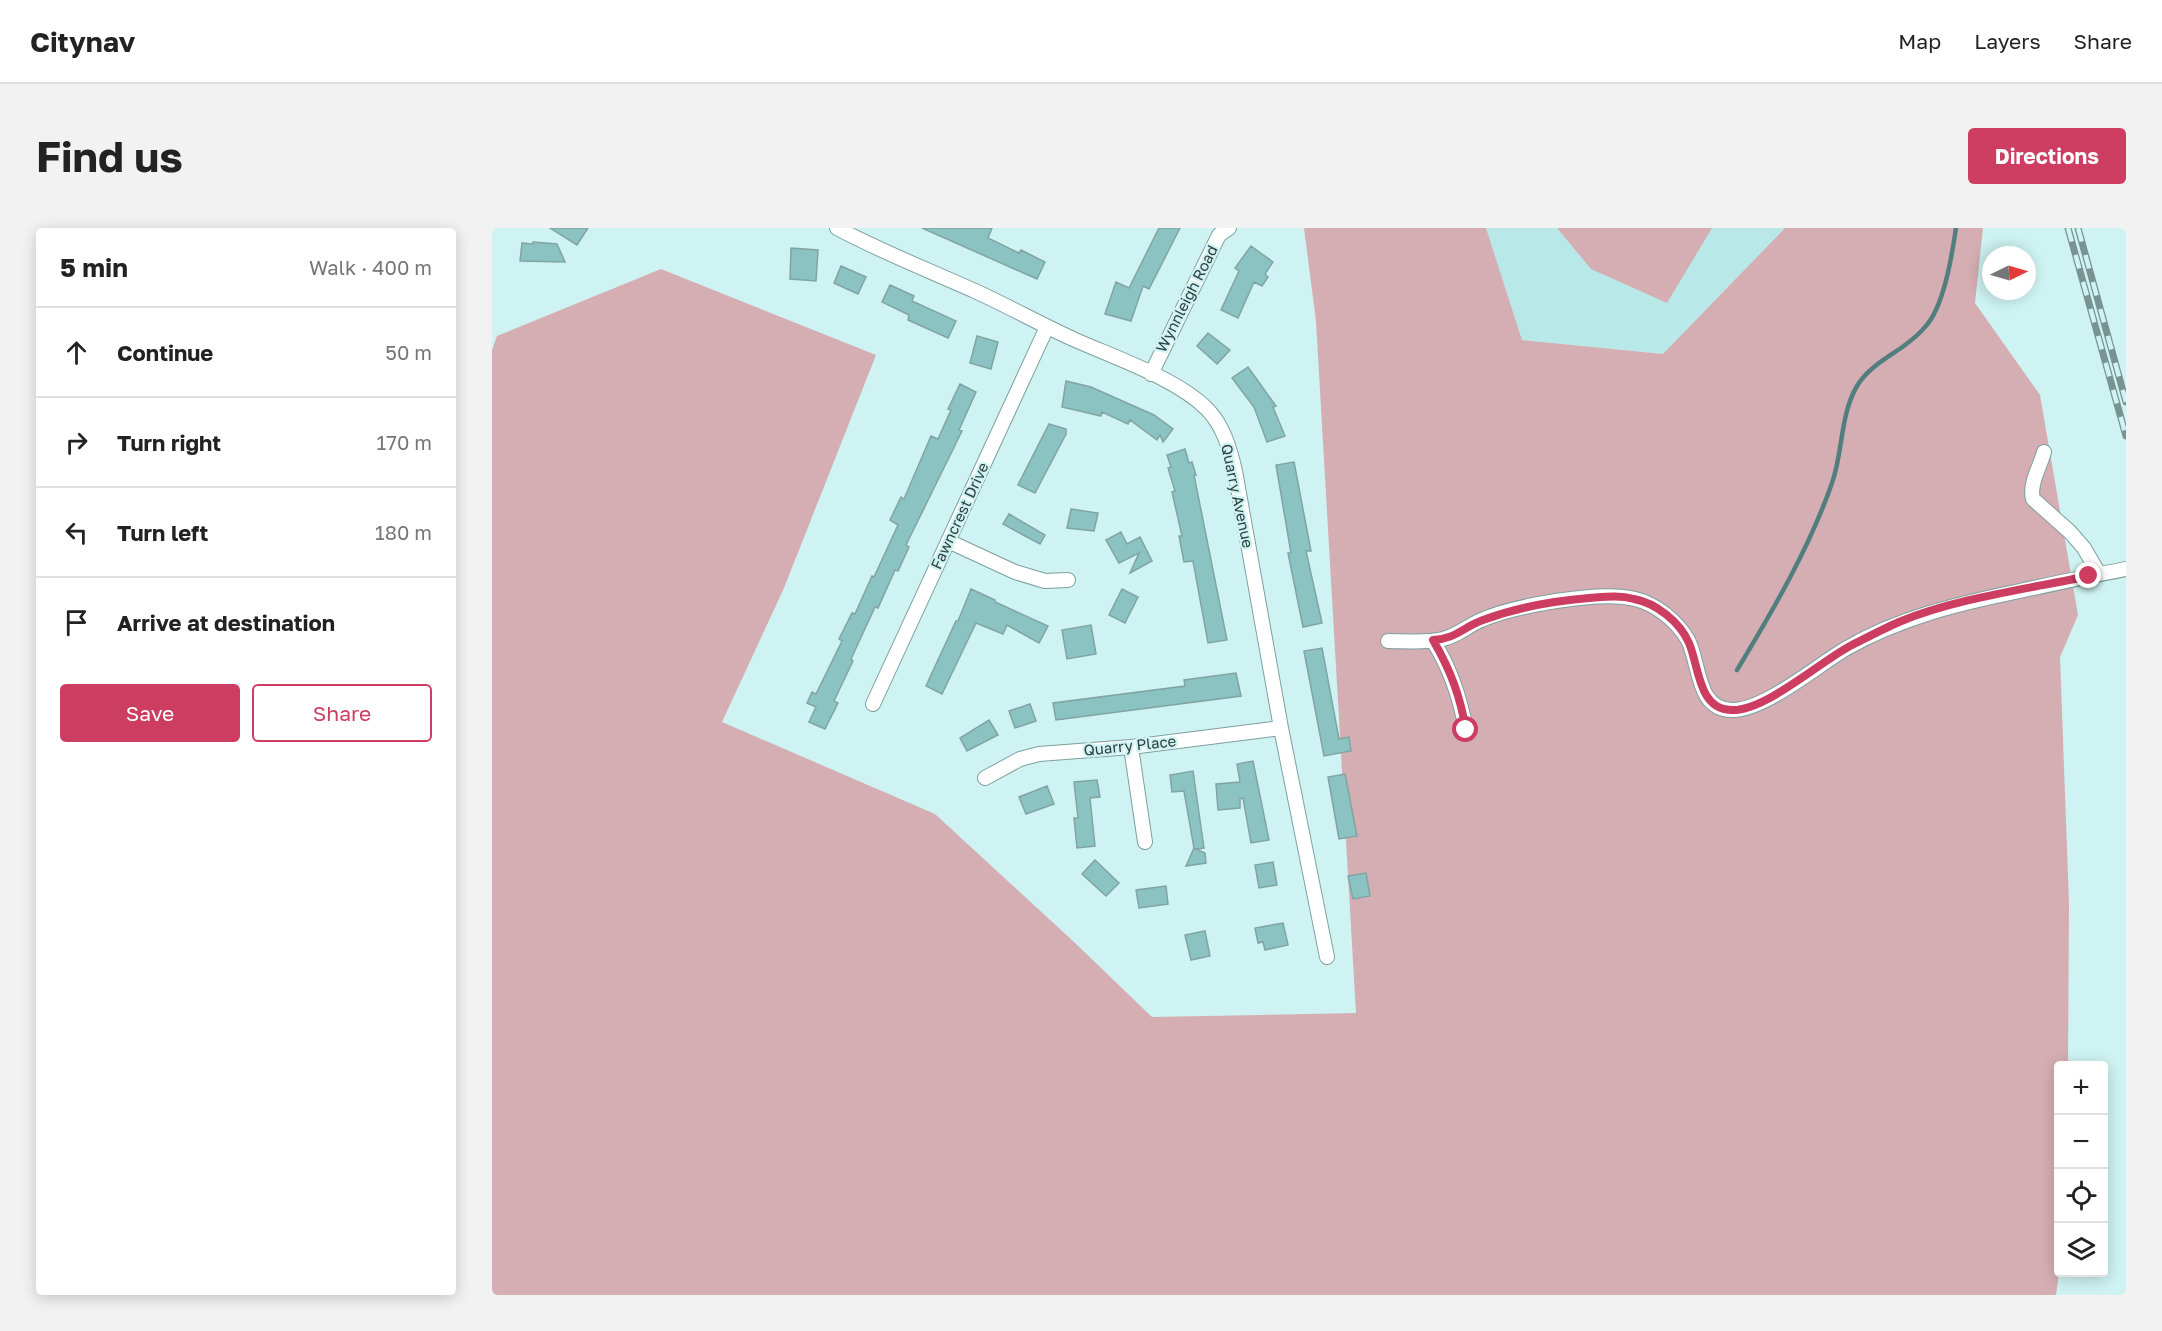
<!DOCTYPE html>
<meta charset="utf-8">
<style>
:root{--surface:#fff;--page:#f2f2f2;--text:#222;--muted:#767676;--line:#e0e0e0;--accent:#cd3d62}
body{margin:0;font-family:"Golos Text",sans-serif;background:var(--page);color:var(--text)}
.controls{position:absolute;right:18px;bottom:18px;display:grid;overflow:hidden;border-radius:6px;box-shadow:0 3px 15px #0003}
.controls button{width:54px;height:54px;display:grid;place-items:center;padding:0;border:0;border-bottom:2px solid var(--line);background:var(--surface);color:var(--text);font:30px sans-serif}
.compass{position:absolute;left:1490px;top:18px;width:54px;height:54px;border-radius:50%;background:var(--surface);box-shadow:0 3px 15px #0003;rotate:85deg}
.stop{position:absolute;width:18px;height:18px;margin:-14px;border:4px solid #cd3d62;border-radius:50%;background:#fff}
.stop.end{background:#cd3d62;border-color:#fff;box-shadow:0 2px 6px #0008}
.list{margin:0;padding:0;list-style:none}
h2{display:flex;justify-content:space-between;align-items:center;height:78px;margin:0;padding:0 24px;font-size:26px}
h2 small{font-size:20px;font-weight:400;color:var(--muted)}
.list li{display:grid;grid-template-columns:39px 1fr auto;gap:18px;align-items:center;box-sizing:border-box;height:90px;padding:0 24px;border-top:2px solid var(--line)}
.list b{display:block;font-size:22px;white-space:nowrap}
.list em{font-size:20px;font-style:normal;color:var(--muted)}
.actions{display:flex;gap:12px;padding:18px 24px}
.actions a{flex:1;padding:14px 0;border:2px solid var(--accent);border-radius:6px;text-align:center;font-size:21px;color:var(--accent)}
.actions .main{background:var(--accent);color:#fff}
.icon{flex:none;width:33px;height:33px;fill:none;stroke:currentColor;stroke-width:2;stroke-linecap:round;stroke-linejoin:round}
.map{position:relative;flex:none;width:1634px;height:1067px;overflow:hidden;border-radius:6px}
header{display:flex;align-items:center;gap:36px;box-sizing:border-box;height:84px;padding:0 30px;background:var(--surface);border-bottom:2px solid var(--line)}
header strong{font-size:28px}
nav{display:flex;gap:33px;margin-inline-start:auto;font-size:21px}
.intro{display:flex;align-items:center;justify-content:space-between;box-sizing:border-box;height:144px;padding:0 36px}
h1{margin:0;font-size:42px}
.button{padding:15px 27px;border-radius:6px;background:var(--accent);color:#fff;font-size:21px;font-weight:700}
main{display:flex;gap:36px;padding:0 36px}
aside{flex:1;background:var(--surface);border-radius:6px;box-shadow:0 3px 15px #0003}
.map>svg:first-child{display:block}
.built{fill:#b8e8e7}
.green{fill:#d4aeb3}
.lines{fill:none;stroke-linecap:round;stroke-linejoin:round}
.stream{stroke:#537e7e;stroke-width:4.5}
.building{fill:#8bc3c2;stroke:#80a4a3;stroke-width:1.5}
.street-casing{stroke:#7da09f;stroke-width:16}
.street{stroke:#fff;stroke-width:14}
.rail-casing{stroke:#799292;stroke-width:7}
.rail{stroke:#cef3f2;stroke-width:4.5;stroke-dasharray:14;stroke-linecap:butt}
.route{stroke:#cd3d62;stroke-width:8}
.labels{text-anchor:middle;stroke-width:4.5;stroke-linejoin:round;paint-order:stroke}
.street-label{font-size:15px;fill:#2f3e3e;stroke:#cef3f2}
</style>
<header>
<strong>Citynav</strong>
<nav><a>Map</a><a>Layers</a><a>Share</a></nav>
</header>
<div class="intro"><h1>Find us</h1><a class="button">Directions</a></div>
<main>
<aside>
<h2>5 min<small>Walk · 400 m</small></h2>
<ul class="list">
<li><svg class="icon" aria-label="ahead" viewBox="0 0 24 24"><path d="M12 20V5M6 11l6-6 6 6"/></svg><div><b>Continue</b></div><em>50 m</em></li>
<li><svg class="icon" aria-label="right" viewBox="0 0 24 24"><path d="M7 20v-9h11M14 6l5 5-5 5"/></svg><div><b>Turn right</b></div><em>170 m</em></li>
<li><svg class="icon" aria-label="left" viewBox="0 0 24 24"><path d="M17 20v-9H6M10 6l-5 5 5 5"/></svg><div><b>Turn left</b></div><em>180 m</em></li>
<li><svg class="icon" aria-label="arrive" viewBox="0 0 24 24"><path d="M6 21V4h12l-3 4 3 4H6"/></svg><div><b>Arrive at destination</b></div></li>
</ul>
<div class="actions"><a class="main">Save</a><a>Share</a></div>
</aside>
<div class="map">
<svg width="1634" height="1067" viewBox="0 0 1634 1067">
<rect width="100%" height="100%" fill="#cef3f2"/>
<path class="built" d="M994,0h299l-122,126 -141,-14z"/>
<path class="green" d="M812,0h182l36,112 141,14 122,-126h198l-8,75 65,92 38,220 -18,42 9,247 -1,161 -10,1 1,207 -3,22h-1564v-945l5,-14 164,-67 215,86 -92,233 -62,134 213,92 139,128 78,75 204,-4 -40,-692z
M1065,0h155l-45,75 -76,-34z"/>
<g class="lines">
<path class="stream" d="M1245,442c36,-60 72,-121 95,-187 11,-31 8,-68 25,-97 10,-17 28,-27 44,-38 8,-6 18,-13 24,-21 19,-20 27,-72 31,-99"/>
</g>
<path class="building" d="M58,0h38l-11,17z
M430,0h70l-4,10 31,15 2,-3 24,12 -8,17z
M667,0h21l-31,61 -6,-3 -12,35 -26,-7 11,-32 13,6z
M41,14l24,2 8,18 -45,-1 2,-18 11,1z
M759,18l22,16 -8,12 3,3 -6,9 -8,-4 -16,36 -17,-8 18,-39 -4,-3z
M299,20l27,2 -2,31 -26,-2z
M349,38l25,11 -8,17 -24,-11z
M398,57l24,11 -2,5 44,20 -8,17 -40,-18 1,-5 -27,-13z
M716,105l22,17 -13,14 -20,-18z
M485,108l21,6 -7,27 -21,-6z
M756,139l28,39 -3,1 12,29 -18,6 -13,-35 -22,-29z
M574,153l25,6 63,28 19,14 -10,13 -3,-7 -3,5 -27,-20 -2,4 -26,-12 -1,4 -39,-9z
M468,156l16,8 -17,38 3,1 -56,114 3,2 -11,24 -3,-1 -17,38 -3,-1 -24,52 2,2 -19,40 4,2 -13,26 -16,-7 7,-15 -9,-4 5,-11 4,2 26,-53 -3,-2 13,-26 3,1 17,-38 2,1 24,-52 -8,-5 11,-23 3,2 27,-63 7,3 13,-29 -3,-1z
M557,196l17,5v5l-31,59 -17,-8z
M693,221l4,14 3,-1 4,13h-2l33,165 -19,3 -15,-82 -9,1 -5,-26h3l-10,-44 3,-1 -7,-23 3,-1 -4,-12z
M802,234l17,89h-5l16,72 -19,4 -15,-74h3l-15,-88z
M579,281l27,4 -4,18 -27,-3z
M517,286l36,21 -5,9 -37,-20z
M629,304l6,12 13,-7 12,24 -22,12 9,-20 -20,10 -13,-23z
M479,361l24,11v2l53,24 -9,17 -32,-18 -4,9 -27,-11 -34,71 -16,-8 30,-65h2z
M630,361l16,8 -13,26 -16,-8z
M599,397l5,29 -29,5 -5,-29z
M830,420l17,91 10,-2 2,14 -27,5 -20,-105z
M744,445l5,23 -185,24 -3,-17 132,-17 -1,-6z
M538,476l6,17 -21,7 -6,-17z
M497,492l9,15 -31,16 -7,-13z
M761,533l16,79 -18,3 -8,-45 -3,1v9l-22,2 -2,-26 24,-2 -3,-18z
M701,543l11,77 -8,1 9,4 1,10 -20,3 8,-18 -10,-57 -12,1 -2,-17z
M853,546l12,62 -18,3 -11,-62z
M605,552l3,17 -10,1 5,48 -18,2 -3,-30h4l-4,-36z
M555,558l7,18 -28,10 -7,-17z
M603,632l24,23 -13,13 -24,-22z
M781,634l4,23 -18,3 -4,-23z
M874,645l4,23 -17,3 -5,-23z
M674,658l2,18 -29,4 -3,-18z
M791,695l5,22 -23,5 -2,-8 -5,1 -3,-15z
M713,703l5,25 -19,4 -6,-25z"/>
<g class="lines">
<defs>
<path id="street" d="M345,0c45,24 91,42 138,63 33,15 65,33 98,48 40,18 103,39 134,70 16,16 23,40 28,62l46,257 46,229
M659,146l68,-139 10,-7
M1552,224c-4,15 -15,32 -11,47l37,33 14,16 15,26
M456,313l67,31 30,9 23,-1
M896,413c18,0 38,2 55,-2 14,-3 23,-12 36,-18 33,-15 121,-31 156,-22 21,5 42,22 53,41 12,23 8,71 45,70 32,0 86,-46 114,-62 52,-30 110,-44 168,-56 37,-8 74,-16 111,-23
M941,413c18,28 27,56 33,89
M381,476l174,-377
M639,519l14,95
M493,550l35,-19 19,-5 92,-7 150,-19"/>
</defs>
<use href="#street" class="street-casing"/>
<use href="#street" class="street"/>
<defs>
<path id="rail" d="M1576,0l58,208
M1586,0l48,174"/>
</defs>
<use href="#rail" class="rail-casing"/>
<use href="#rail" class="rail"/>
</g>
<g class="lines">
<path class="route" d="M974,502c-6,-34 -15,-59 -33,-90 23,-1 30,-13 50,-20 35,-13 69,-19 106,-22 15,-1 30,-3 45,1 22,4 46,23 55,44 10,23 9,66 42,67 33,2 89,-48 119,-64 16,-8 33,-17 49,-24 57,-24 129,-33 190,-46"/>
</g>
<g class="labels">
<g class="street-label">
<text transform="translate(695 71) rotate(-63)" y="5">Wynnleigh Road</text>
<text transform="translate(745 268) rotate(78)" y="5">Quarry Avenue</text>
<text transform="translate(468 288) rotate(-65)" y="5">Fawncrest Drive</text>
<text transform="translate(638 518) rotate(-6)" y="5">Quarry Place</text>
</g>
</g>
</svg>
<div class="controls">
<button>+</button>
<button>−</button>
<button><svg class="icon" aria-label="locate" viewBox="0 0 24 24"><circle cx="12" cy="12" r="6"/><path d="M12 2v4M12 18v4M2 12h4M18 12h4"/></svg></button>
<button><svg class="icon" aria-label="layers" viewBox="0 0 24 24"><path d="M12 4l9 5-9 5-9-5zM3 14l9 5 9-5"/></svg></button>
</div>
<svg class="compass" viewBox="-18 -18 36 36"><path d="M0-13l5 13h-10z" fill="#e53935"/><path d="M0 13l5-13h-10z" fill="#767676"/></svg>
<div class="stop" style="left:974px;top:502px"></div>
<div class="stop end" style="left:1597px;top:348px"></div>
</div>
</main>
